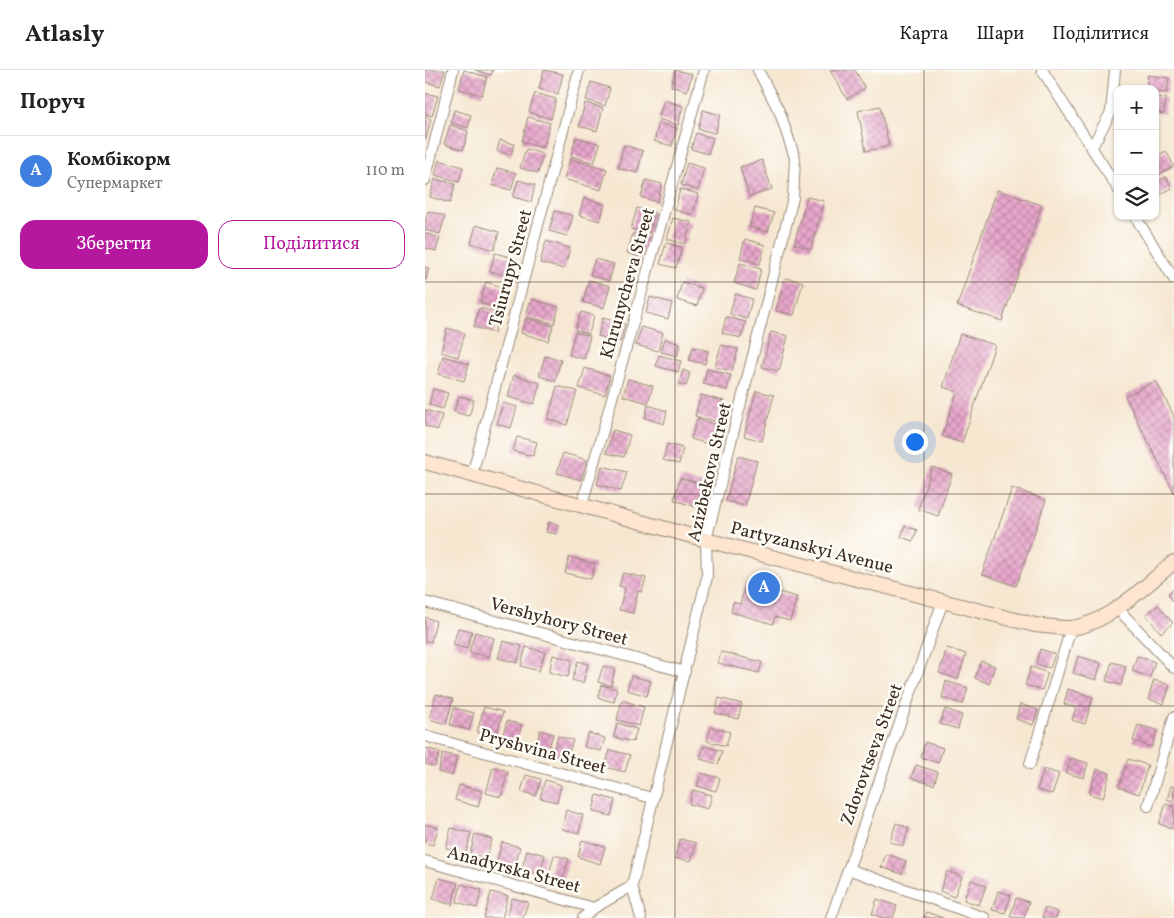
<!DOCTYPE html>
<html lang="uk">
<meta charset="utf-8">
<style>
:root{--surface:#fff;--page:#f2f2f2;--text:#222;--muted:#767676;--line:#e0e0e0;--accent:#b5179e}
body{margin:0;font-family:Vollkorn,serif;background:var(--page);color:var(--text)}
.controls{position:absolute;right:15px;top:15px;display:grid;overflow:hidden;border-radius:10px;box-shadow:0 1px 4px #0004}
.controls button{width:45px;height:45px;display:grid;place-items:center;padding:0;border:0;border-bottom:1px solid var(--line);background:var(--surface);color:var(--text);font:25px sans-serif}
.you{position:absolute;left:489px;top:371px;width:18px;height:18px;margin:-12px;border:4px solid #fff;border-radius:50%;background:#1a73e8;box-shadow:0 0 0 8px #1a73e833}
.badge{display:grid;place-items:center;width:32px;height:32px;border-radius:50%;background:var(--accent);color:#fff;font-size:16px;font-weight:700}
.pin{position:absolute;translate:-50% -50%;border:2px solid #fff;box-shadow:0 1px 5px #0006}
.list{margin:0;padding:0;list-style:none}
h2{display:flex;justify-content:space-between;align-items:center;height:65px;margin:0;padding:0 20px;font-size:21px}
h2 small{font-size:16px;font-weight:400;color:var(--muted)}
.list li{display:grid;grid-template-columns:32px 1fr auto;gap:15px;align-items:center;box-sizing:border-box;height:70px;padding:0 20px;border-top:1px solid var(--line)}
.list b{display:block;font-size:19px;white-space:nowrap}
.list p{margin:0;font-size:16px;white-space:nowrap;color:var(--muted)}
.list em{font-size:16px;font-style:normal;color:var(--muted)}
.actions{display:flex;gap:10px;padding:15px 20px}
.actions a{flex:1;padding:11px 0;border:1px solid var(--accent);border-radius:15px;text-align:center;font-size:18px;color:var(--accent)}
.actions .main{background:var(--accent);color:#fff}
.icon{flex:none;width:28px;height:28px;fill:none;stroke:currentColor;stroke-width:2;stroke-linecap:round;stroke-linejoin:round}
.map{position:relative;flex:none;width:749px;height:848px;overflow:hidden}
header{display:flex;align-items:center;gap:30px;box-sizing:border-box;height:70px;padding:0 25px;background:var(--surface);border-bottom:1px solid var(--line)}
header strong{font-size:24px}
nav{display:flex;gap:28px;margin-inline-start:auto;font-size:18px}
main{display:flex}
aside{flex:1;background:var(--surface)}
.map>svg:first-child{display:block}
.building{fill:url(#building-cross-hatch)}
.lines{fill:none;stroke-linecap:round;stroke-linejoin:round}
.street-casing{stroke:#988878;stroke-width:12}
.secondary-casing{stroke:#988878;stroke-width:16}
.street{stroke:#fff;stroke-width:10}
.secondary{stroke:#fde5d0;stroke-width:14}
.grid{fill:none;stroke:#3b2a1e;stroke-width:1;stroke-opacity:0.55}
.labels{text-anchor:middle;stroke-width:5;stroke-linejoin:round;paint-order:stroke}
.street-label{font-size:18px;fill:#3b2a1e;stroke:#fdfcf7}
</style>
<header>
<strong>Atlasly</strong>
<nav><a>Карта</a><a>Шари</a><a>Поділитися</a></nav>
</header>
<main>
<aside>
<h2>Поруч<small></small></h2>
<ul class="list">
<li><span class="badge" style="background:#3f7fe0">A</span><div><b>Комбікорм</b><p>Супермаркет</p></div><em>110 m</em></li>
</ul>
<div class="actions"><a class="main">Зберегти</a><a>Поділитися</a></div>
</aside>
<div class="map">
<svg width="749" height="848" viewBox="0 0 749 848">
<defs>
<pattern id="building-cross-hatch" width="8" height="8" patternUnits="userSpaceOnUse" patternTransform="scale(1.25)"><rect width="8" height="8" fill="#e8a7cc"/><path d="M0 0l8 8M0 8l8-8" fill="none" stroke="#bd88a5"/></pattern>
</defs>
<rect width="100%" height="100%" fill="#fdfcf7"/>
<filter id="ink" filterUnits="userSpaceOnUse"><feTurbulence type="fractalNoise" baseFrequency=".02" numOctaves="2"/><feDisplacementMap in="SourceGraphic" scale="10" xChannelSelector="R" yChannelSelector="G"/><feConvolveMatrix kernelMatrix="1 2 1 2 8 2 1 2 1" color-interpolation-filters="sRGB"/></filter>
<filter id="wash" filterUnits="userSpaceOnUse"><feTurbulence type="fractalNoise" baseFrequency=".0096" numOctaves="4" result="noise"/><feDisplacementMap in="SourceGraphic" scale="20" xChannelSelector="R" yChannelSelector="G"/><feGaussianBlur stdDeviation="1.12" result="paint"/><feColorMatrix in="noise" values="0 0 0 0 0 0 0 0 0 0 0 0 0 0 0 0 0 1.4 0 .05"/><feComposite in="paint" operator="in"/></filter>
<g filter="url(#wash)">
<rect width="100%" height="100%" fill="#f6e7d1"/>
<g id="blocks">
<path class="building" d="M0,0h20l-5,16 -15,-4z
M39,0l23,7 -5,18 -23,-6z
M50,0h18l-2,5z
M119,0l19,4 -5,20 -19,-5z
M250,0l17,4 -5,17 -16,-5z
M405,0h25l10,18 -18,11z
M723,5l21,3 -2,15 -12,-1v-3h-9z
M166,12l19,6 -5,18 -19,-6z
M0,23l13,3 -6,20 -7,-2z
M110,23l21,6 -5,20 -22,-7z
M730,27l11,1 -2,16 -9,-2z
M239,30l19,6 -5,19 -20,-6z
M160,33l18,5 -6,23 -18,-5z
M455,36l9,40 -23,5 -8,-40z
M29,40l17,5 -3,13 -17,-5z
M278,40l17,5 -5,18 -17,-4z
M0,47l6,2 -5,20h-1z
M103,47l22,6 -7,25 -21,-6z
M234,53l18,5 -5,18 -18,-5z
M25,55l18,6 -5,19 -19,-6z
M271,63l17,5 -5,16 -17,-5z
M151,67l24,7 -6,19 -23,-7z
M75,70l14,4 -3,11 -14,-4z
M199,75l19,6 -6,22 -19,-5z
M101,79l17,5 -5,19 -18,-5z
M741,81l8,15 -19,11v-20z
M145,89l37,10 -6,21 -37,-11z
M14,90l24,7 -4,15 -24,-7z
M337,90l10,29 -23,8 -9,-30z
M262,93l17,5 -6,22 -17,-5z
M72,98l19,5 -5,17 -19,-5z
M741,107l6,11 -16,9 -1,-15z
M10,109l20,5 -5,19 -20,-6z
M93,110l17,5 -4,17 -18,-5z
M221,110l16,4 -5,18 -16,-5z
M255,119l18,5 -5,21 -18,-5z
M572,120l45,15 -40,116 -45,-15z
M382,127l17,4 -13,48 -17,-5z
M159,128l21,6 -5,17 -21,-6z
M212,138l18,5 -6,21 -18,-5z
M330,138l19,5 -6,19 -19,-5z
M3,141l17,5 -5,18 -15,-4v-8z
M130,141l18,5 -6,20 -18,-5z
M248,148l18,4 -6,22 -18,-5z
M51,155l23,7 -5,18 -23,-7z
M0,163l15,5 -4,13 -11,-3z
M208,163l15,4 -6,21 -15,-5z
M320,169l20,6 -5,19 -20,-6z
M121,171l24,7 -6,21 -24,-6z
M241,173l16,4 -6,21 -16,-4z
M70,183l18,5 -5,18 -18,-5z
M170,189l19,5 -5,17 -19,-6z
M315,193l21,6 -5,21 -22,-7z
M0,197l4,1 -3,12 -1,-1z
M360,208l18,4 -9,33 -18,-4z
M164,210l21,6 -6,22 -21,-6z
M61,212l21,7 -6,20 -21,-6z
M257,212l20,6 -5,18 -20,-6z
M310,224l17,5 -5,20 -17,-5z
M225,227l22,6 -4,16 -22,-6z
M106,229l28,8 -5,17 -28,-8z
M54,238l21,5 -6,20 -20,-6z
M156,242l13,3 -5,19 -14,-4z
M301,247l20,5 -5,16 -19,-5z
M101,248l27,8 -5,15 -27,-8z
M178,248l22,6 -5,18 -22,-6z
M216,257l22,6 -5,18 -22,-6z
M22,258l18,5 -7,24 -17,-5z
M150,262l15,4 -6,23 -15,-4z
M346,262l17,4 -9,35 -17,-4z
M535,264l35,11 -33,98 -20,-7 15,-44 -14,-5z
M240,269l15,5 -3,12 -16,-4z
M296,275l17,4 -6,22 -17,-4z
M268,277l15,4 -3,13 -16,-4z
M234,285l22,6 -3,11 -22,-6z
M18,286l26,8 -5,17 -26,-7z
M120,286l16,4 -6,21 -16,-5z
M160,298l25,8 -5,19 -26,-7z
M282,299l24,6 -4,15 -24,-6z
M258,300l7,3 -4,13 -7,-2z
M89,305l26,8 -6,21 -26,-7z
M203,309l25,7 -5,17 -25,-7z
M731,311l18,35v77l-49,-97z
M132,316l20,5 -10,34 -19,-6z
M8,319l15,4 -5,16 -14,-4z
M331,321l18,4 -12,46 -18,-5z
M276,325l23,6 -6,21 -23,-6z
M34,326l15,4 -5,16 -15,-4z
M78,333l14,4 -6,21 -14,-4z
M223,335l19,6 -3,13 -19,-6z
M0,340l17,5 -4,15 -13,-4z
M272,349l21,6 -6,20 -21,-6z
M188,360l17,5 -6,22 -18,-4z
M92,367l20,5 -4,14 -20,-5z
M242,374l16,4 -4,16 -16,-4z
M138,383l24,7 -6,20 -24,-7z
M313,386l19,5 -12,45 -19,-5z
M177,396l25,6 -6,19 -24,-7z
M507,397l20,7 -14,42 -20,-7z
M255,408l23,6 -7,23 -22,-7z
M587,418l34,12 -30,86 -34,-12z
M124,452l10,3 -2,9 -11,-2z
M480,456l12,4 -4,11 -12,-4z
M144,487l26,7 -4,15 -26,-6z
M442,491l9,3 -2,8 -9,-3z
M198,503l23,5 -4,14 -4,-1 -5,22 -14,-3 6,-22 -6,-2z
M321,513l51,14 -7,24 -15,-4 -2,7 -42,-12 2,-10 7,2z
M749,519v13l-6,-8z
M733,535l15,18 -12,10 -15,-18z
M0,547l11,4 -5,21 -6,-1z
M33,558l14,3 -5,18 -14,-4z
M50,562l19,6 -5,19 -20,-5z
M78,571l19,5 -5,17 -19,-5z
M101,577l19,5 -6,19 -18,-5z
M522,578l19,6 -8,25 -19,-6z
M615,579l15,5 -5,14 -14,-4z
M296,582l41,10 -3,11 -41,-10z
M128,585l19,5 -4,17 -19,-5z
M653,586l23,7 -5,17 -23,-7z
M712,586l18,6 -5,15 -18,-6z
M153,591l10,3 -5,19 -11,-3z
M556,591l14,5 -6,18 -14,-6z
M687,592l14,4 -5,19 -15,-4z
M178,596l12,3 -4,17 -13,-4z
M606,597l17,6 -6,17 -17,-5z
M206,606l20,5 -4,15 -20,-6z
M729,610l16,5 -6,19 -16,-5z
M521,611l22,7 -5,16 -21,-6z
M176,615l16,4 -3,13 -16,-4z
M643,619l25,8 -8,27 -13,-4 4,-12 -12,-4z
M11,624l17,5 -7,25 -17,-5z
M294,628l23,6 -4,15 -23,-6z
M197,630l22,7 -5,19 -22,-6z
M595,634l18,6 -5,15 -17,-6z
M59,637l19,5 -7,26 -19,-6z
M29,638l20,5 -5,17 -19,-5z
M520,639l17,6 -4,14 -18,-5z
M82,651l15,4 -6,19 -15,-4z
M192,653l20,6 -4,13 -19,-5z
M713,655l19,5 -5,17 -19,-6z
M286,657l19,5 -4,14 -19,-5z
M115,660l13,4 -6,20 -12,-4z
M163,663l17,5 -4,13 -17,-4z
M133,666l15,4 -6,19 -15,-4z
M500,672l18,6 -5,15 -17,-6z
M279,676l18,5 -4,13 -18,-5z
M0,678l15,4 -5,15 -10,-3z
M185,680l20,5 -5,17 -20,-5z
M18,683l14,4 -5,19 -14,-4z
M646,688l17,5 -4,15 -18,-5z
M703,689l20,6 -9,29 -20,-7z
M491,695l22,7 -4,13 -23,-7z
M68,697l15,4 -7,26 -15,-4z
M619,699l15,5 -7,20 -15,-4z
M672,699l13,4 -7,25 -14,-4z
M276,703l19,5 -4,13 -19,-5z
M101,705l15,4 -5,17 -15,-5z
M120,710l16,5 -4,17 -17,-4z
M34,715l23,6 -4,16 -23,-7z
M746,716l3,1v14l-7,-2z
M268,720l19,5 -4,14 -19,-5z
M172,725l18,5 -4,16 -18,-5z
M741,734l8,3v22l-15,-5z
M141,740l17,5 -4,18 -17,-4z
M471,753l13,5 -6,18 -13,-4z
M0,754l13,4 -5,17 -8,-2z
M26,758l20,5 -5,20 -20,-5z
M50,764l17,5 -6,19 -16,-4z
M255,769l16,4 -5,18 -16,-3z
M157,770l23,7 -5,17 -22,-7z
M77,772l18,5 -5,19 -18,-5z
M102,780l18,5 -5,19 -18,-5z
M461,784l20,7 -4,13 -21,-7z
M129,785l15,4 -6,20 -14,-4z
M522,801l15,6 -8,20 -14,-6z
M14,808l19,5 -6,22 -19,-6z
M546,810l15,6 -7,19 -15,-5z
M36,814l21,6 -5,18 -20,-6z
M573,821l13,4 -6,18 -13,-3z
M66,822l17,4 -6,22h-18z
M87,828l16,4 -5,16h-16z
M591,828l13,4 -5,16 -14,-1z
M452,829l20,7 -4,12h-9l-12,-4z
M620,838l13,4 -2,6h-14z
M501,842l17,6h-19z"/>
</g>
</g>
<g filter="url(#ink)">
<use href="#blocks" fill-opacity="0" stroke="#988878" stroke-width="1"/>
<g class="lines">
<defs>
<path id="street" d="M617,0l76,119
M667,77l19,-35 4,-42
M0,110l28,-110
M710,146l39,63
M47,405l107,-405
M157,435l122,-435
M0,532l260,70
M693,539l56,59
M0,666l227,62
M605,694l41,-136
M723,736l26,-89
M0,791l169,47
M423,799l137,49
M207,816l9,32
M158,848l11,-10 38,-22 75,-309 -1,-37 87,-342 2,-40 -15,-45 -22,-43
M406,848l112,-317"/>
<path id="secondary" d="M0,392l281,78 329,85c11,1 23,3 35,3 37,-3 76,-43 104,-66"/>
</defs>
<use href="#street" class="street-casing"/>
<use href="#secondary" class="secondary-casing"/>
<use href="#street" class="street"/>
<use href="#secondary" class="secondary"/>
</g>
</g>
<path class="grid" d="M250,0v848M499,0v848M0,212h749M0,424h749M0,636h749"/>
<g class="labels">
<g class="street-label">
<text transform="translate(85 198) rotate(-75)" y="6">Tsiurupy Street</text>
<text transform="translate(202 213) rotate(-74)" y="6">Khrunycheva Street</text>
<text transform="translate(284 402) rotate(-77)" y="6">Azizbekova Street</text>
<text transform="translate(387 477) rotate(14)" y="6">Partyzanskyi Avenue</text>
<text transform="translate(134 551) rotate(15)" y="6">Vershyhory Street</text>
<text transform="translate(118 681) rotate(15)" y="6">Pryshvina Street</text>
<text transform="translate(446 684) rotate(-70)" y="6">Zdorovtseva Street</text>
<text transform="translate(89 799) rotate(15)" y="6">Anadyrska Street</text>
</g>
</g>
</svg>
<div class="controls">
<button>+</button>
<button>−</button>
<button><svg class="icon" aria-label="layers" viewBox="0 0 24 24"><path d="M12 4l9 5-9 5-9-5zM3 14l9 5 9-5"/></svg></button>
</div>
<div class="you"></div>
<div class="pin badge" style="left:339px;top:518px;background:#3f7fe0">A</div>
</div>
</main>
